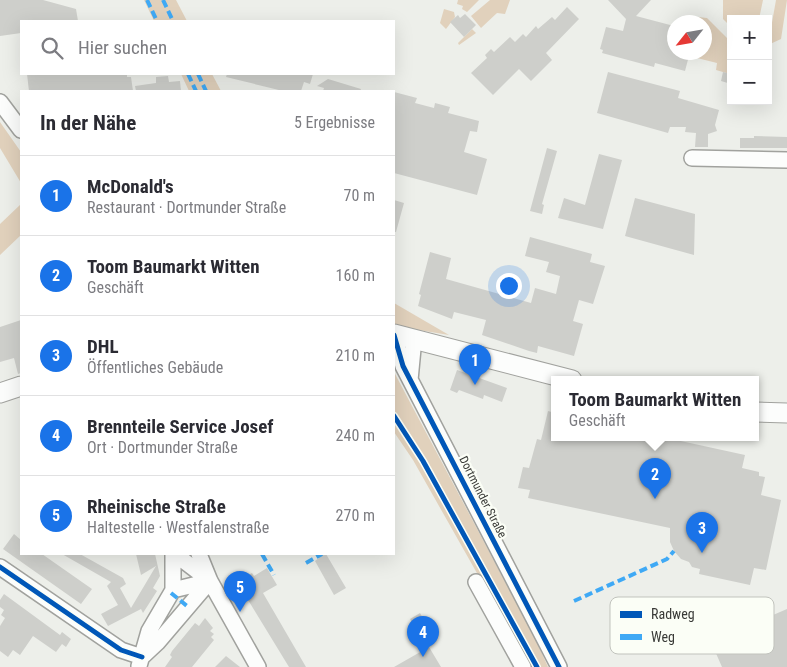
<!DOCTYPE html>
<html lang="de">
<meta charset="utf-8">
<style>
:root{--surface:#fff;--page:#f2f2f3;--text:#2b2b33;--muted:#7c7c81;--line:#e1e1e2;--accent:#1a73e8}
body{margin:0;font-family:"Roboto Condensed",sans-serif;background:var(--page);color:var(--text)}
.controls{position:absolute;right:15px;top:15px;display:grid;overflow:hidden;border-radius:0px;box-shadow:0 5px 20px #0002}
.controls button{width:45px;height:45px;display:grid;place-items:center;padding:0;border:0;border-bottom:1px solid var(--line);background:var(--surface);color:var(--text);font:25px sans-serif}
.compass{position:absolute;left:667px;top:15px;width:45px;height:45px;border-radius:50%;background:var(--surface);box-shadow:0 5px 20px #0002;rotate:239deg}
.you{position:absolute;left:508px;top:285px;width:18px;height:18px;margin:-12px;border:4px solid #fff;border-radius:50%;background:#1a73e8;box-shadow:0 0 0 8px #1a73e833}
.badge{display:grid;place-items:center;width:32px;height:32px;border-radius:50%;background:var(--accent);color:#fff;font-size:16px;font-weight:700}
.pin{position:absolute;translate:-50% -41px;filter:drop-shadow(0 1px 2px #0008)}
.pin::after{content:'';position:absolute;top:26px;width:18px;height:15px;background:inherit;clip-path:polygon(0 0,100% 0,50% 100%)}
.popup{position:absolute;left:551px;top:376px;width:208px;height:65px;box-sizing:border-box;display:grid;place-content:center;border-radius:0px;background:var(--surface);filter:drop-shadow(0 1px 4px #0005);font-size:16px;white-space:nowrap;color:var(--muted)}
.popup b{font-size:19px;color:var(--text)}
.popup::after{content:'';position:absolute;left:50%;top:100%;margin-left:-10px;border:10px solid transparent;border-top-color:var(--surface)}
.list{margin:0;padding:0;list-style:none}
h2{display:flex;justify-content:space-between;align-items:center;height:65px;margin:0;padding:0 20px;font-size:21px}
h2 small{font-size:16px;font-weight:400;color:var(--muted)}
.list li{display:grid;grid-template-columns:32px 1fr auto;gap:15px;align-items:center;box-sizing:border-box;height:80px;padding:0 20px;border-top:1px solid var(--line)}
.list b{display:block;font-size:19px;white-space:nowrap}
.list p{margin:0;font-size:16px;white-space:nowrap;color:var(--muted)}
.list em{font-size:16px;font-style:normal;color:var(--muted)}
.icon{flex:none;width:28px;height:28px;fill:none;stroke:currentColor;stroke-width:2;stroke-linecap:round;stroke-linejoin:round}
.map{position:relative;flex:none;width:787px;height:667px;overflow:hidden}
.search{position:absolute;background:var(--surface);box-shadow:0 5px 20px #0002;left:20px;top:20px;width:375px;height:55px;display:flex;align-items:center;gap:12px;box-sizing:border-box;padding:0 18px;border-radius:0px;color:var(--muted);font-size:19px}
.panel{position:absolute;background:var(--surface);box-shadow:0 5px 20px #0002;left:20px;top:90px;width:375px;height:465px;border-radius:0px}
.map>svg:first-child{display:block}
.green{fill:#e1d1bc}
.building{fill:#cecfcb}
.lines{fill:none;stroke-linecap:round;stroke-linejoin:round}
.minor-casing{stroke:#a1a29e;stroke-width:18}
.major-casing{stroke:#a1a29e;stroke-width:21}
.minor{stroke:#fcfdfc;stroke-width:15}
.major{stroke:#fcfdfc;stroke-width:19}
.quiet{stroke:#3fa9f5;stroke-width:4;stroke-dasharray:8 4;stroke-linecap:butt}
.cycleway-casing{stroke:#fbfef6;stroke-width:8}
.cycleway{stroke:#0057b8;stroke-width:5}
.labels{text-anchor:middle;stroke-width:4.5;stroke-linejoin:round;paint-order:stroke}
.street-label{font-size:12px;fill:#393a37;stroke:#fbfef6}
.key{fill:#fbfef6;stroke:#c1c3bd;stroke-width:1}
.key-label{font-size:14px;fill:#393a37}
</style>
<div class="map">
<svg width="787" height="667" viewBox="0 0 787 667">
<rect width="100%" height="100%" fill="#edefea"/>
<path class="green" d="M144,0h32l11,21h-33z
M458,0h21l-12,12 -5,-3 1,-3 -6,-2z
M490,0h20l-5,14 -8,-1 -16,15 -10,-12z
M723,0h40l-4,19h-28v8l-8,-8z
M776,0h11l-6,39 -13,6z
M444,9l10,3 1,5 -9,12 -6,-6z
M698,17l9,1 24,24 -1,32 -14,-4 1,-7 -28,-7 1,-3 14,-1v-30h-12z
M472,29l4,4 -17,12 -1,-2z
M181,74h31l9,17h-32z
M0,122l21,30v31l-21,-35z
M21,204v31l-21,20v-31z
M394,303l55,32 -55,-9z
M394,372l142,268 12,27h-18l-117,-207 -19,-28z"/>
<path class="building" d="M0,0h43l33,9 2,12h-57v12l-21,3z
M608,0h43l-15,16 38,10v26h16l-5,19 -30,-8 -1,4 -52,-14 1,-3 -3,-1 6,-22 17,4 3,-12z
M567,7l12,12 -33,34 6,7 -21,21 -12,-12 -26,26 -22,-22 16,-15 -2,-3 6,-6 3,3 16,-15 5,5 8,-8 3,3 10,-11 2,3 14,-12 3,3z
M465,14l11,11 -12,12 -14,-15 8,-7 2,3z
M608,72l72,19 -2,7 41,12 -4,15 2,6 -9,3v13h-13l1,-14 -11,-1 1,-5h-16l-2,6 -71,-20z
M723,72l8,2v10l-10,-3z
M27,74h100v3h4l2,14h-104z
M227,74h86l-3,10 -6,-2 -3,9h-18l-57,-14z
M168,76l1,6 11,-1 1,10h-45l-1,-5 21,-3v-6z
M328,79l33,10 -1,2h-37l1,-3 -7,-2z
M394,92l23,6 -2,5 19,5 1,-5 15,4 -2,6 31,8 -2,11 -7,-1 -6,21 23,7 -10,36 -83,-22z
M754,136l33,1v11h-47v-10h14z
M547,148l10,3 -15,53 2,1 -2,9 -12,-3z
M599,154l23,6 -19,69 -45,-11 6,-20 21,7z
M635,198l60,16 -1,41 -69,-19z
M394,200l10,3 -8,29h-2z
M530,237l62,17 -2,8 15,4 -12,38 -14,-4 -6,21 10,3 -9,32 -36,-10 -1,7 -8,-2 -47,-16 4,-15 -32,-8 -2,7 -34,-13 3,-11 -2,-1 11,-42 21,6 -5,21 85,24 4,-15 21,6 4,-18 -14,-4 3,-10 -24,-6z
M21,320v53l-3,1 -4,-16 -14,4v-35z
M457,370l50,18 -5,14 -18,-7 -1,4 -24,-9 -2,3 -7,-3z
M548,411l7,2v25h112l78,17 -3,13 17,4v4l6,1 -4,18 20,5 -15,70 -12,-2 -4,17 -51,-11 1,-5 -8,-2 -3,-5 -8,-3 -7,-8 -4,-9v-14l-142,-30 2,-8 -12,-2 5,-21 6,1 8,-29 4,1z
M14,534l7,6v14h21l50,35 -11,15 -78,-55z
M62,554h18l43,24 3,6 -6,4 11,20 25,-42 -15,9 -5,-21h19l5,22 -7,12 4,3 -14,22 -2,-4 -33,17 -7,-12 17,-9 -11,-19 4,-4z
M317,554h9l20,34 -12,7 -19,-34 4,-3z
M267,568l10,17 -14,8 43,74h-17l-52,-85 15,-9 2,3z
M4,594l56,41 2,-3 9,7 -5,8 -4,-3 -6,8 -23,-16 -13,19 -7,-5 -5,7 -8,-6v-25l5,-8 -4,-3 3,-5 -4,-3v-7z
M787,609v58h-65l-11,-25z
M420,613l12,21 -9,6 -13,-21z
M205,618l8,10 -3,3 4,3 -3,3 3,3 -22,27h-27l7,-10 -2,-2 2,-4 23,-28 4,3z
M429,647l12,20h-47z
M226,656l14,11h-25z"/>
<g class="lines">
<defs>
<path id="minor" d="M0,102l21,28
M692,158l95,2
M394,335l9,31 156,301
M410,380l4,-42
M175,554l34,26
M199,554l11,27 48,86
M0,567l121,83 21,7
M476,582l47,85
M173,590l37,-9
M143,656l15,-14 52,-61
M139,666l10,-35 24,-41v-36"/>
<path id="major" d="M394,334l178,46
M0,393l21,-7
M755,412l32,1"/>
</defs>
<use href="#minor" class="minor-casing"/>
<use href="#major" class="major-casing"/>
<use href="#minor" class="minor"/>
<use href="#major" class="major"/>
<path class="quiet" d="M147,0l10,21
M163,0l10,21
M188,74l8,17
M198,74l8,17
M262,554l12,21
M306,563l16,-9
M171,593l16,13
M574,601l93,-42 7,-8"/>
<defs>
<path id="cycleway" d="M394,335l9,31 156,301
M394,416l29,45 114,206
M0,567l121,83 21,7"/>
</defs>
<use href="#cycleway" class="cycleway-casing"/>
<use href="#cycleway" class="cycleway"/>
</g>
<g class="labels">
<g class="street-label">
<text transform="translate(483 497) rotate(63)" y="4">Dortmunder Straße</text>
</g>
</g>
<rect x="610" y="597" width="164" height="57" rx="8" class="key"/>
<rect x="620" y="611" width="22" height="7" fill="#0057b8"/>
<rect x="620" y="634" width="22" height="6" fill="#3fa9f5"/>
<g class="key-label">
<text x="651" y="619">Radweg</text>
<text x="651" y="642">Weg</text>
</g>
</svg>
<div class="controls">
<button>+</button>
<button>−</button>
</div>
<svg class="compass" viewBox="-18 -18 36 36"><path d="M0-13l5 13h-10z" fill="#e53935"/><path d="M0 13l5-13h-10z" fill="#7c7c81"/></svg>
<div class="you"></div>
<div class="pin badge" style="left:475px;top:385px">1</div>
<div class="pin badge" style="left:655px;top:499px">2</div>
<div class="popup"><b>Toom Baumarkt Witten</b>Geschäft</div>
<div class="pin badge" style="left:702px;top:553px">3</div>
<div class="pin badge" style="left:423px;top:657px">4</div>
<div class="pin badge" style="left:240px;top:612px">5</div>
<div class="search"><svg class="icon" aria-label="search" viewBox="0 0 24 24"><circle cx="10" cy="10" r="6"/><path d="M15 15l6 6"/></svg>Hier suchen</div>
<section class="panel">
<h2>In der Nähe<small>5 Ergebnisse</small></h2>
<ul class="list">
<li><span class="badge">1</span><div><b>McDonald's</b><p>Restaurant · Dortmunder Straße</p></div><em>70 m</em></li>
<li><span class="badge">2</span><div><b>Toom Baumarkt Witten</b><p>Geschäft</p></div><em>160 m</em></li>
<li><span class="badge">3</span><div><b>DHL</b><p>Öffentliches Gebäude</p></div><em>210 m</em></li>
<li><span class="badge">4</span><div><b>Brennteile Service Josef</b><p>Ort · Dortmunder Straße</p></div><em>240 m</em></li>
<li><span class="badge">5</span><div><b>Rheinische Straße</b><p>Haltestelle · Westfalenstraße</p></div><em>270 m</em></li>
</ul>
</section>
</div>
